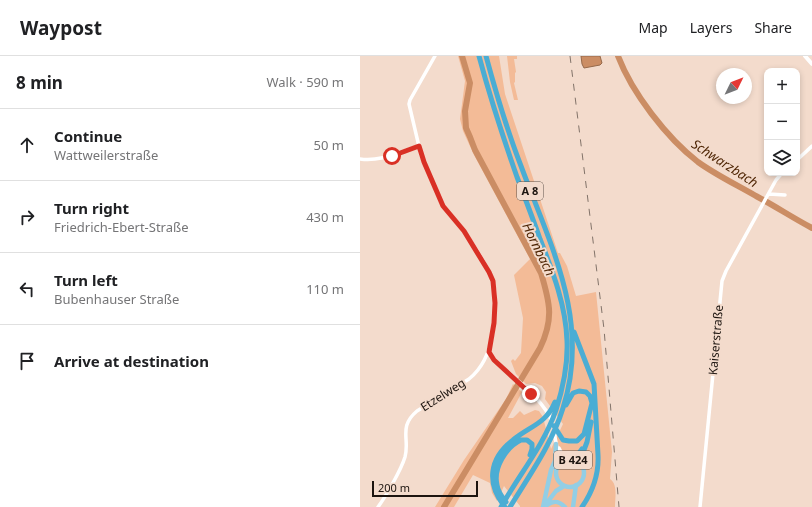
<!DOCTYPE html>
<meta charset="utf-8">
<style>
:root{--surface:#fff;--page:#f6f6f6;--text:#202124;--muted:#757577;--line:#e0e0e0}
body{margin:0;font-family:"Noto Sans",sans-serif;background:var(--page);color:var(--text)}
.controls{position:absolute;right:12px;top:12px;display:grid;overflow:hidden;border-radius:8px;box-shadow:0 2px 6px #0003}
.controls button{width:36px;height:36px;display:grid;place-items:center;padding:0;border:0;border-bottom:1px solid var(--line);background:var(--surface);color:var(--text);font:20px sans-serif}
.compass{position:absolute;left:356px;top:12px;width:36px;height:36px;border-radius:50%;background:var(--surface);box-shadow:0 2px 6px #0003;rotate:47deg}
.scale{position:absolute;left:12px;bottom:10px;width:106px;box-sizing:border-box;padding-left:4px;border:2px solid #1c140f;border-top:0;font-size:11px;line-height:14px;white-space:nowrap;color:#1c140f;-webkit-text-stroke:3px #f3dbcc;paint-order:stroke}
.stop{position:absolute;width:12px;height:12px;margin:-9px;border:3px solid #d93025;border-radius:50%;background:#fff}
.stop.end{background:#d93025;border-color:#fff;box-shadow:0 1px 4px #0008}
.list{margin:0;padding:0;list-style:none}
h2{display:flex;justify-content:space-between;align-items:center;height:52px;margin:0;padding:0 16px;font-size:17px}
h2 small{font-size:13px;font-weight:400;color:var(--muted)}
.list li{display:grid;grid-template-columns:26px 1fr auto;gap:12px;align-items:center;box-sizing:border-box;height:72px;padding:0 16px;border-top:1px solid var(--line)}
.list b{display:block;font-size:15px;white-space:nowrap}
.list p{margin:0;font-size:13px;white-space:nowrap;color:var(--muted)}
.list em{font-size:13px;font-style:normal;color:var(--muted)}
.icon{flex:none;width:22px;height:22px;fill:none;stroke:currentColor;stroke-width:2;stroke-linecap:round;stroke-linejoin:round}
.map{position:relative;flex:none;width:452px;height:451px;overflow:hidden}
header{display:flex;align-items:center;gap:24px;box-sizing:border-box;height:56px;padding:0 20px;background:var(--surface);border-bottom:1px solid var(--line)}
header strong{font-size:19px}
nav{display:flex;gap:22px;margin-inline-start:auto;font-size:14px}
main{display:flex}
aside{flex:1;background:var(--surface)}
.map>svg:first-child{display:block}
.green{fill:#f3bb97}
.water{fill:#cb8d64;stroke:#96694a}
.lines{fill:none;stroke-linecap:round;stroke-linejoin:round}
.river{stroke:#cb8d64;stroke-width:6}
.tertiary{stroke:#fff;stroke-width:3.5}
.secondary{stroke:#fff;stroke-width:4}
.primary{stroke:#92cee5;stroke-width:4.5}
.motorway{stroke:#4aadd4;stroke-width:5}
.rail{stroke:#827369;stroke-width:1;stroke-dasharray:7 7;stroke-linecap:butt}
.route{stroke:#d93025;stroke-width:5}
.labels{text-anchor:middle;stroke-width:4;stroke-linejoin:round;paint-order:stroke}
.shield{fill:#f3dbcc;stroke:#5c5048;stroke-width:1}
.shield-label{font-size:11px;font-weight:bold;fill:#1c140f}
.street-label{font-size:12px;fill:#1c140f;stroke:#f3dbcc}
.water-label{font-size:13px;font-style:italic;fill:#4f2605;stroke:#f3dbcc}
</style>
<header>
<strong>Waypost</strong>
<nav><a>Map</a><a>Layers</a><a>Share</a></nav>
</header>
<main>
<aside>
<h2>8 min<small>Walk · 590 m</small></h2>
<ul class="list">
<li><svg class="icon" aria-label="ahead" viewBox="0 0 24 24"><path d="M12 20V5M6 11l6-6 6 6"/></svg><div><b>Continue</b><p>Wattweilerstraße</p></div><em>50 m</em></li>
<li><svg class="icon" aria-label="right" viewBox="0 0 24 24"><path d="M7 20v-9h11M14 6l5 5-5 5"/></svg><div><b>Turn right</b><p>Friedrich-Ebert-Straße</p></div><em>430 m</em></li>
<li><svg class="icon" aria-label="left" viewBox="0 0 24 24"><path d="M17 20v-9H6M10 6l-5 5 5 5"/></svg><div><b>Turn left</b><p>Bubenhauser Straße</p></div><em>110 m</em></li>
<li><svg class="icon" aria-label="arrive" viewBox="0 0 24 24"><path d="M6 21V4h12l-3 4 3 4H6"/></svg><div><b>Arrive at destination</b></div></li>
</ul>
</aside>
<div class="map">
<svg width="452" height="451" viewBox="0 0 452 451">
<rect width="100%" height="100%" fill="#f3dbcc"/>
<path class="green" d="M98,0h41l6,38 53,159h2l7,13 9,30 20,-4 16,160 -2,27c8,5 5,19 5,28h-95v-1l-16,-20 -7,15 -5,-8 -2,-10 -17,-8 -19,32h-19l29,-47 42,-61 7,-15 9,8 -14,26h5l7,-7 4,4 11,-5 4,1 4,6 8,32 12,-25 -18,-25 1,-7 -4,-6 -7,-3 -9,1 -10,-10 -5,-13 2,-2 2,2 6,-8 2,-35 -9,-43 16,-16 -56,-104 -11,-24 -3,-12 5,-38z
M147,0h10v3h-3l2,13 -1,1v9l-1,1 4,17h-4l-4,-18z"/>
<path class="water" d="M221,0h19l2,7 -2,2 -16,3 -2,-4z"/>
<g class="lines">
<path class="river" d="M258,0c14,37 49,82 80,106 18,13 39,23 58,34 19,10 37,22 56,32
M84,451l96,-159c14,-29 10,-45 1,-75l-66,-123 -5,-13 -4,-9 -1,-17 5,-28 -8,-27"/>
<path class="tertiary" d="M0,103c21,3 39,-7 59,-13
M437,104l15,-14
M409,138l16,1
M129,296l6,8c17,17 48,38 57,62
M194,376l6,31
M199,392l4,8 4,3
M18,451c8,-11 23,-37 27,-50 5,-18 -7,-30 12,-46l52,-32c15,-12 21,-28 24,-47 2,-16 4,-35 0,-51 -5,-15 -22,-40 -31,-53 -7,-9 -16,-16 -21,-26l-20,-47 -12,-51 1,-4 25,-44
M340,451l22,-226 4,-10 50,-91 6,-7"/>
<path class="secondary" d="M445,0l7,8"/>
<path class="primary" d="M196 417a14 14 0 1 1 28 0a14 14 0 1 1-28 0Z
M186,448l10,-13 8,-5
M187,449c7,-5 12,-4 18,2
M183,451l8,-37 4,-9 1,-17
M213,451l3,-22"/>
<path class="motorway" d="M119,0c11,41 24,81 38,121 8,21 16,42 23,62 13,33 26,67 27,102 1,23 -4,47 -11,69 -12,35 -37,65 -55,97
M126,0c10,37 21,74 35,110 30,81 70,155 42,242 -11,36 -34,68 -53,99
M214,276l20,52 4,71c1,19 -5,36 -16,52
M194,370l9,14 6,1h8l7,-7 8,-31 -2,-7 -4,-4 -7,-1 -6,2 -7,12
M212,403l5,-3 5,-7
M219,407l8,-21 4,-20
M146,446c-4,-5 -8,-10 -9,-17 -4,-17 9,-38 24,-45h6l5,4v5l-2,6
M145,451c-19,-23 -16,-49 8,-67 17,-14 33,-16 42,-38"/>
<path class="rail" d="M210,0l34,273 15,178"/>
</g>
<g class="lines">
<path class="route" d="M32,100l27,-10 5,16 19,44 21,25 25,41 4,9 2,22 -1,20 -5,29 5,8 37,34"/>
</g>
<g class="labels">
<g class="shield">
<rect x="157" y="126" width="26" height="18" rx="3"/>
<rect x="194" y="395" width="38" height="18" rx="3"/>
</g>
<g class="shield-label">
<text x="170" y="139">A 8</text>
<text x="213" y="408">B 424</text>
</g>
<g class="street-label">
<text transform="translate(356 284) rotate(-85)" y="4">Kaiserstraße</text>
<text transform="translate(83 339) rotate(-32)" y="4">Etzelweg</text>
</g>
<g class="water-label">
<text transform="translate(365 107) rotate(33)" y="5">Schwarzbach</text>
<text transform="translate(179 193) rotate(64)" y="5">Hornbach</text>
</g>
</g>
</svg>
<div class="controls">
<button>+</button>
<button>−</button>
<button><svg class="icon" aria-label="layers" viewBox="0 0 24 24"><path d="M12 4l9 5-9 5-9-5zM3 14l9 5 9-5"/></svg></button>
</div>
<svg class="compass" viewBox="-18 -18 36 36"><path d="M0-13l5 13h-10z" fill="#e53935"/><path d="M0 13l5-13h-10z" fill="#757577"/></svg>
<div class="scale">200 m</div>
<div class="stop" style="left:32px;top:100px"></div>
<div class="stop end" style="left:171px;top:338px"></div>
</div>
</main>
